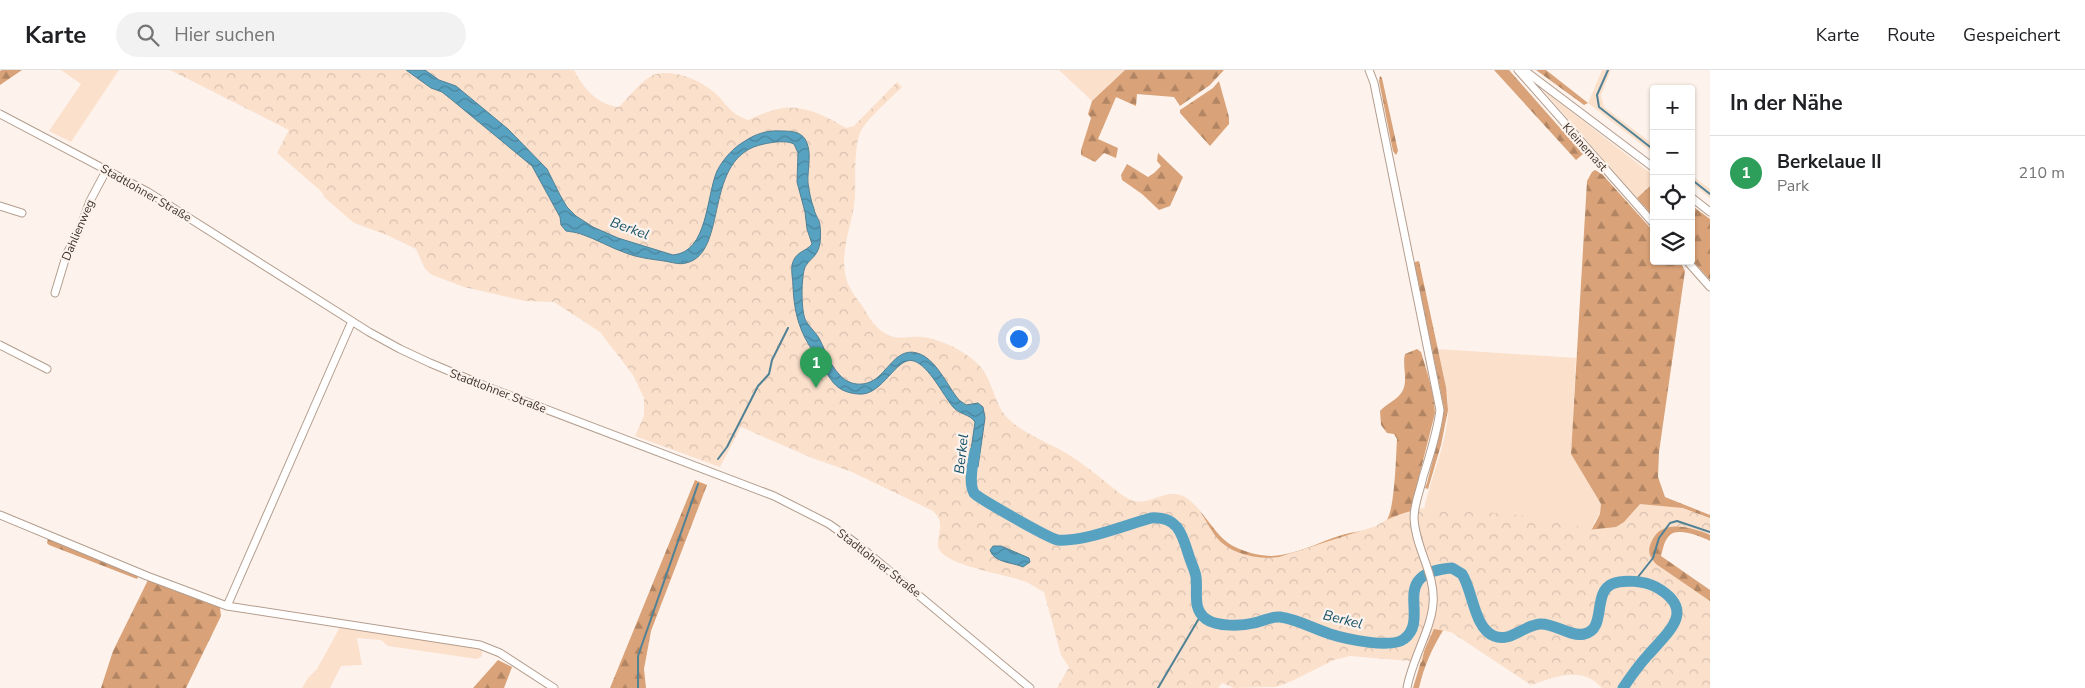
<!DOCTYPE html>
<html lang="de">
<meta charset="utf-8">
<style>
:root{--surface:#fff;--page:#f2f2f2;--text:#202124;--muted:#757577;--line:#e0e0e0;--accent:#27637b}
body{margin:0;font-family:"Nunito Sans",sans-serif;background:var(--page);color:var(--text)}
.controls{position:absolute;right:15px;top:15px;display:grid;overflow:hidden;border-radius:5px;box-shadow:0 1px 4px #0004}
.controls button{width:45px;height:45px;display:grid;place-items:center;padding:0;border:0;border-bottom:1px solid var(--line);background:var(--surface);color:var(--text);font:25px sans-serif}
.you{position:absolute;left:1018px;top:268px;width:18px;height:18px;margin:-12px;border:4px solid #fff;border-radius:50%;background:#1a73e8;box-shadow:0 0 0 8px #1a73e833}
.badge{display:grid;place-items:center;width:32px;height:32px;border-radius:50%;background:var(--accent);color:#fff;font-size:16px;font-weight:700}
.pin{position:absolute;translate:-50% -41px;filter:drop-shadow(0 1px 2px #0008)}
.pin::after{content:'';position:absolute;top:26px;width:18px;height:15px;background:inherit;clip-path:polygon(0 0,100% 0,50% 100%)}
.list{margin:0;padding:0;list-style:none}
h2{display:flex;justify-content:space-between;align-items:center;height:65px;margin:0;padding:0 20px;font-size:21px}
h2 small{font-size:16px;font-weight:400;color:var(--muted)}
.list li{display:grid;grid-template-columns:32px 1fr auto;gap:15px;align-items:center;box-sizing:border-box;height:75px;padding:0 20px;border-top:1px solid var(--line)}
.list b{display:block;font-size:19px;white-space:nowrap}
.list p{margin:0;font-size:16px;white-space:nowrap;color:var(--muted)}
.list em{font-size:16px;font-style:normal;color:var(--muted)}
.icon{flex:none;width:28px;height:28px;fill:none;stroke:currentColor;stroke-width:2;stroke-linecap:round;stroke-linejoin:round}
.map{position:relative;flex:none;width:1710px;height:618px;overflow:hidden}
header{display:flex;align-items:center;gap:30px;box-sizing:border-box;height:70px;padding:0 25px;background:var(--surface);border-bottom:1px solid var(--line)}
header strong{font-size:24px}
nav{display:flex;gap:28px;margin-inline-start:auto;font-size:18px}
.search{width:350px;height:45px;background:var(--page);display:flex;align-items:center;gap:12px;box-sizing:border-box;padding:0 18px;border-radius:28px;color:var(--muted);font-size:19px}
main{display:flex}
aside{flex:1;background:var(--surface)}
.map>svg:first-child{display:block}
.green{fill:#fbe0cc}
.forest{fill:url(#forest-firs)}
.park{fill:url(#park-crowns)}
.water{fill:url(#water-waves);stroke:#508195}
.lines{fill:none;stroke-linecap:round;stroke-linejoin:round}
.stream{stroke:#508195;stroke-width:2}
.river{stroke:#58a2c1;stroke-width:11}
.minor-casing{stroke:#b49d8d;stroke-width:9}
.minor{stroke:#fff;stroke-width:7}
.labels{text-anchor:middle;stroke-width:4.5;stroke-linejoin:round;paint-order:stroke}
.street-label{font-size:12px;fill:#3e352e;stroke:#fdf3ec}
.water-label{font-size:14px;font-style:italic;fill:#165269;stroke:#fdf3ec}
</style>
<header>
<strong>Karte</strong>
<div class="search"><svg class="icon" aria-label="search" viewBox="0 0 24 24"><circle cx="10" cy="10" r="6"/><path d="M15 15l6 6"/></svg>Hier suchen</div>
<nav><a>Karte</a><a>Route</a><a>Gespeichert</a></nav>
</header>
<main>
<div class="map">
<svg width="1710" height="618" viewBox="0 0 1710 618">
<defs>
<pattern id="forest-firs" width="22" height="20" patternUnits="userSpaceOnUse" patternTransform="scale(1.25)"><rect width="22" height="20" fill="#d9a278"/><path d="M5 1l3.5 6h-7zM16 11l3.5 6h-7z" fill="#b18563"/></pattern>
<pattern id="park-crowns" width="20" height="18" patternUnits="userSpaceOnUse" patternTransform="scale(1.25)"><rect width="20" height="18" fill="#fbe0cc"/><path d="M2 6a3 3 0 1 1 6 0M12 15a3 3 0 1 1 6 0" fill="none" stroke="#d8c1b0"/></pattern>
<pattern id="water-waves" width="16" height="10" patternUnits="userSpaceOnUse" patternTransform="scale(1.25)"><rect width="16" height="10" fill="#58a2c1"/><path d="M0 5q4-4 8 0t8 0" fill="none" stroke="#4a859d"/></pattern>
</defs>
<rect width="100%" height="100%" fill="#fdf3ec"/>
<path class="green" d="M61,0h58l-48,72 -22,-11 32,-47z
M1059,0h66l-33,31z
M1602,0h9l-10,25 3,12 50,38v9l-66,-51z
M1542,19l112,87v11l-4,-2 -13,13z
M1691,105l19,14v9l-19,-15z
M1438,279l138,9 -5,96 30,50 -1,10 -5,7 -3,14 -168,-25c6,-31 24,-69 24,-100 0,-21 -6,-41 -10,-61z
M340,557l142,22v7l-5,3 -89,-13 -7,-6 -24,-2 5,27 -21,1 -11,22h-28l6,-10 9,-9z"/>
<path class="forest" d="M2,0h20l-22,15v-14z
M1125,0h99l-14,15 -30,21 -6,-9 -37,-3 -1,12 -20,-9 -18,42 20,9 -2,10 -12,-5 -9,9 -14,-7v-5l10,-32 -3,-4 4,-13z
M1494,0h15l74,84 -7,6z
M1536,0h10l42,33 -4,2z
M1380,6l2,2 16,73 -2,4 -3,-4 -14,-70z
M1219,11l10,36v7l-19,22 -30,-33v-3l33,-22z
M1158,83l25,24 -13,29 -11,4 -17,-16 -20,-14 -1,-5 6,-11 21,13 6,-4 7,-7 -4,-5z
M1595,100l7,4 52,58v29h26l5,10 -26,181 -1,25 7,20 45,18v26c-10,-5 -34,-15 -42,-4 -4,5 -5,12 -7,19l49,34v98l-119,-157 9,-17 1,-10 -30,-50 16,-273 5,-9z
M1651,115l3,2v30l-17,-19z
M1691,135l19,14v61l-19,-21z
M1419,191l27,126 2,23 -7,35 -13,44 -3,-1 2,-5 15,-59 2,-16 -29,-142v-4z
M1417,279l4,3c6,20 13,40 14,61l-27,107 -134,47 -58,-23 -24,-40c17,13 24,34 43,43 10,5 25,9 37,9 24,-1 47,-14 70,-21 12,-4 34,-4 44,-14 9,-9 10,-67 11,-82l-3,-5 -7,-1 -6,-8 -1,-14c7,-8 18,-11 23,-21 5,-11 -1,-25 2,-36z
M695,410l12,5 -56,146 -7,38 2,19h-36z
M48,468l91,36 -2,5 -88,-34 -2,-2z
M148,510h3l66,26 3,2 1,8 -35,72h-85l12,-37z
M1437,547l7,12c-12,19 -20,37 -25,59h-6l12,-40z
M498,590l14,7 -8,21h-31z"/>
<path class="park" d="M170,0h404c9,18 24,35 45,37 9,-9 25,-30 37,-33 21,-4 44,6 60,20 13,12 13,19 32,26 10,-4 20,-9 30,-11 24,-6 49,8 68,19l8,-2 43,-44 5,5c-11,11 -32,29 -40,42 -9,15 -6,50 -7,68 -2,28 -17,55 -8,84 3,9 10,18 16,26 6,11 13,22 25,28 9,5 24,1 34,2 19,2 42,14 55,26 15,14 16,36 27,51 14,17 36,25 55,35 15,8 31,20 44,31 10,7 17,15 28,20 18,7 33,-12 52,-4 17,9 20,22 31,38 13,20 44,26 65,23l97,-31c15,-10 35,-16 54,-19l130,12 27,11 29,-3 8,-5 16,-18 43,4 27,10v17c-19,-8 -50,-17 -59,8 -4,9 -1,14 5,21l54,37v87h-108c-20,-23 -47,-11 -71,-3l-80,-53 -17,-3 -10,22 -2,11 -72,-6 -16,4 -42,21 -16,6 -42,1 -12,-5 -4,5h-161l12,-21 -8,-12 -17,-63c-6,-3 -13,-8 -20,-11 -20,-7 -71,-14 -84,-30 -8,-11 9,-25 -7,-40l-81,-39 -40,-14 -71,-31 -21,40 -85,-31 9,-20v-18l-11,-23 -33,-43 -46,-30 -29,-1 -61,-14 -32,-12 -7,-6 -9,-20 -29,-14 -33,-12 -30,-26 -2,-5 -45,-39 12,-23z"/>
<path class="water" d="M406,0h19l14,10 17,6 52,43 39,40 13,26 7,12 9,9 17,11 25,11 55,17c35,-3 33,-58 44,-84 6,-12 17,-24 28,-30 10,-7 23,-11 36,-10 8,0 19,0 24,8 8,13 2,30 3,44 1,8 3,18 6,26 1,6 6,11 6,17 1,7 1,20 -3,26 -3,6 -9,9 -12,15 -4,10 -4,42 0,52 3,7 11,13 15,21 6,12 9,23 18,33 10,13 27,15 40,4 13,-11 23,-34 46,-21 15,9 24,31 35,44l7,5 12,-2 5,4 2,11 -7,49 -9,-3 6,-42c-5,-8 -15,-7 -22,-15 -10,-12 -24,-41 -39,-46 -18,-6 -31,36 -56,33 -24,-2 -28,-16 -38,-33 -3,-6 -7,-10 -11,-16 -11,-18 -15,-36 -16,-58 0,-7 -2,-15 -1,-22 3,-14 14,-13 20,-21l-5,-15 -2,-17 -8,-30 1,-29 -4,-9c-8,-4 -21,-2 -30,0 -63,12 -34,109 -78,119 -7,2 -15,-1 -22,-2 -13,-2 -25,-3 -38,-8 -15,-5 -30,-14 -45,-19 -5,-2 -10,-2 -15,-3l-5,-6 -1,-8 -28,-51 -80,-66 -10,-8 -11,-4z
M993,476h8l28,12 1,4 -7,5c-11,-5 -29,-4 -33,-17z"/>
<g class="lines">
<path class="stream" d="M1608,0l-11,25 2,12 55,43
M1691,109l19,15
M718,389l9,-12 31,-61 11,-12 3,-14 16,-32
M1634,512l19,-24 6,-20 11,-15 7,-2 33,11
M638,618v-32l60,-172
M1158,618l43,-73"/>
<path class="river" d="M975,381c-2,11 -7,31 -1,42 4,5 76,46 84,47 26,2 67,-15 93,-22 27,-2 31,16 38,38 2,7 6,14 7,21 2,15 -4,32 10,42 11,8 36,7 48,4 9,-2 18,-7 26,-6 17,2 34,12 50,17 16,5 61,15 74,5 28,-21 -18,-66 48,-71l10,6c11,17 12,54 32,62 16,7 30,-11 46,-12 15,-1 29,13 44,10 23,-4 8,-41 28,-50 12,-5 33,-3 44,3 41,23 13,44 -8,68 -9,10 -17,21 -25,33"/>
<defs>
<path id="minor" d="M1369,0l5,13 66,327c-3,23 -10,45 -17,67 -3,14 -9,27 -9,41 1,30 22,56 19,86 -2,26 -21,55 -26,84
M1518,0l136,154
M1524,0l130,98
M0,44l148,78 221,140 31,17 30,14 60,25 284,108 55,28 28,20 173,144
M1691,127l19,15
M0,136l22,7
M1687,191l23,26
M55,223l12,-40 10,-17 13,-35 17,-32
M352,251l-125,285 253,39 20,8 54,35
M0,275l47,24
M0,445l147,61 80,30"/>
</defs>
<use href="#minor" class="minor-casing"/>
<use href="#minor" class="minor"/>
</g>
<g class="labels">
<g class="street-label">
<text transform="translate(1585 77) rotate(48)" y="4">Kleinemast</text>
<text transform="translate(146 123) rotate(30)" y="4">Stadtlohner Straße</text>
<text transform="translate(78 160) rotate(-67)" y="4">Dahlienweg</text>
<text transform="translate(498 321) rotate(21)" y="4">Stadtlohner Straße</text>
<text transform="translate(879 493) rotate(38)" y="4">Stadtlohner Straße</text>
</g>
<g class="water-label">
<text transform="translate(630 158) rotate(20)" y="5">Berkel</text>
<text transform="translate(961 384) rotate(-84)" y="5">Berkel</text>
<text transform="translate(1343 549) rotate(14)" y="5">Berkel</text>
</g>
</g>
</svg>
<div class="controls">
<button>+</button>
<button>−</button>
<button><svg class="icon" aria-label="locate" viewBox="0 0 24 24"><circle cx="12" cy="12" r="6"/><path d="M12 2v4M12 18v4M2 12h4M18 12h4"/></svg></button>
<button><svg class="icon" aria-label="layers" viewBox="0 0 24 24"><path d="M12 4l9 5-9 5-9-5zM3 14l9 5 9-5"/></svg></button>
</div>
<div class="you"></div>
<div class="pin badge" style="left:816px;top:318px;background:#2e9e5b">1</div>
</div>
<aside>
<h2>In der Nähe<small></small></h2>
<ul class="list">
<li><span class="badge" style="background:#2e9e5b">1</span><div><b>Berkelaue II</b><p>Park</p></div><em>210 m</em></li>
</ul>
</aside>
</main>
